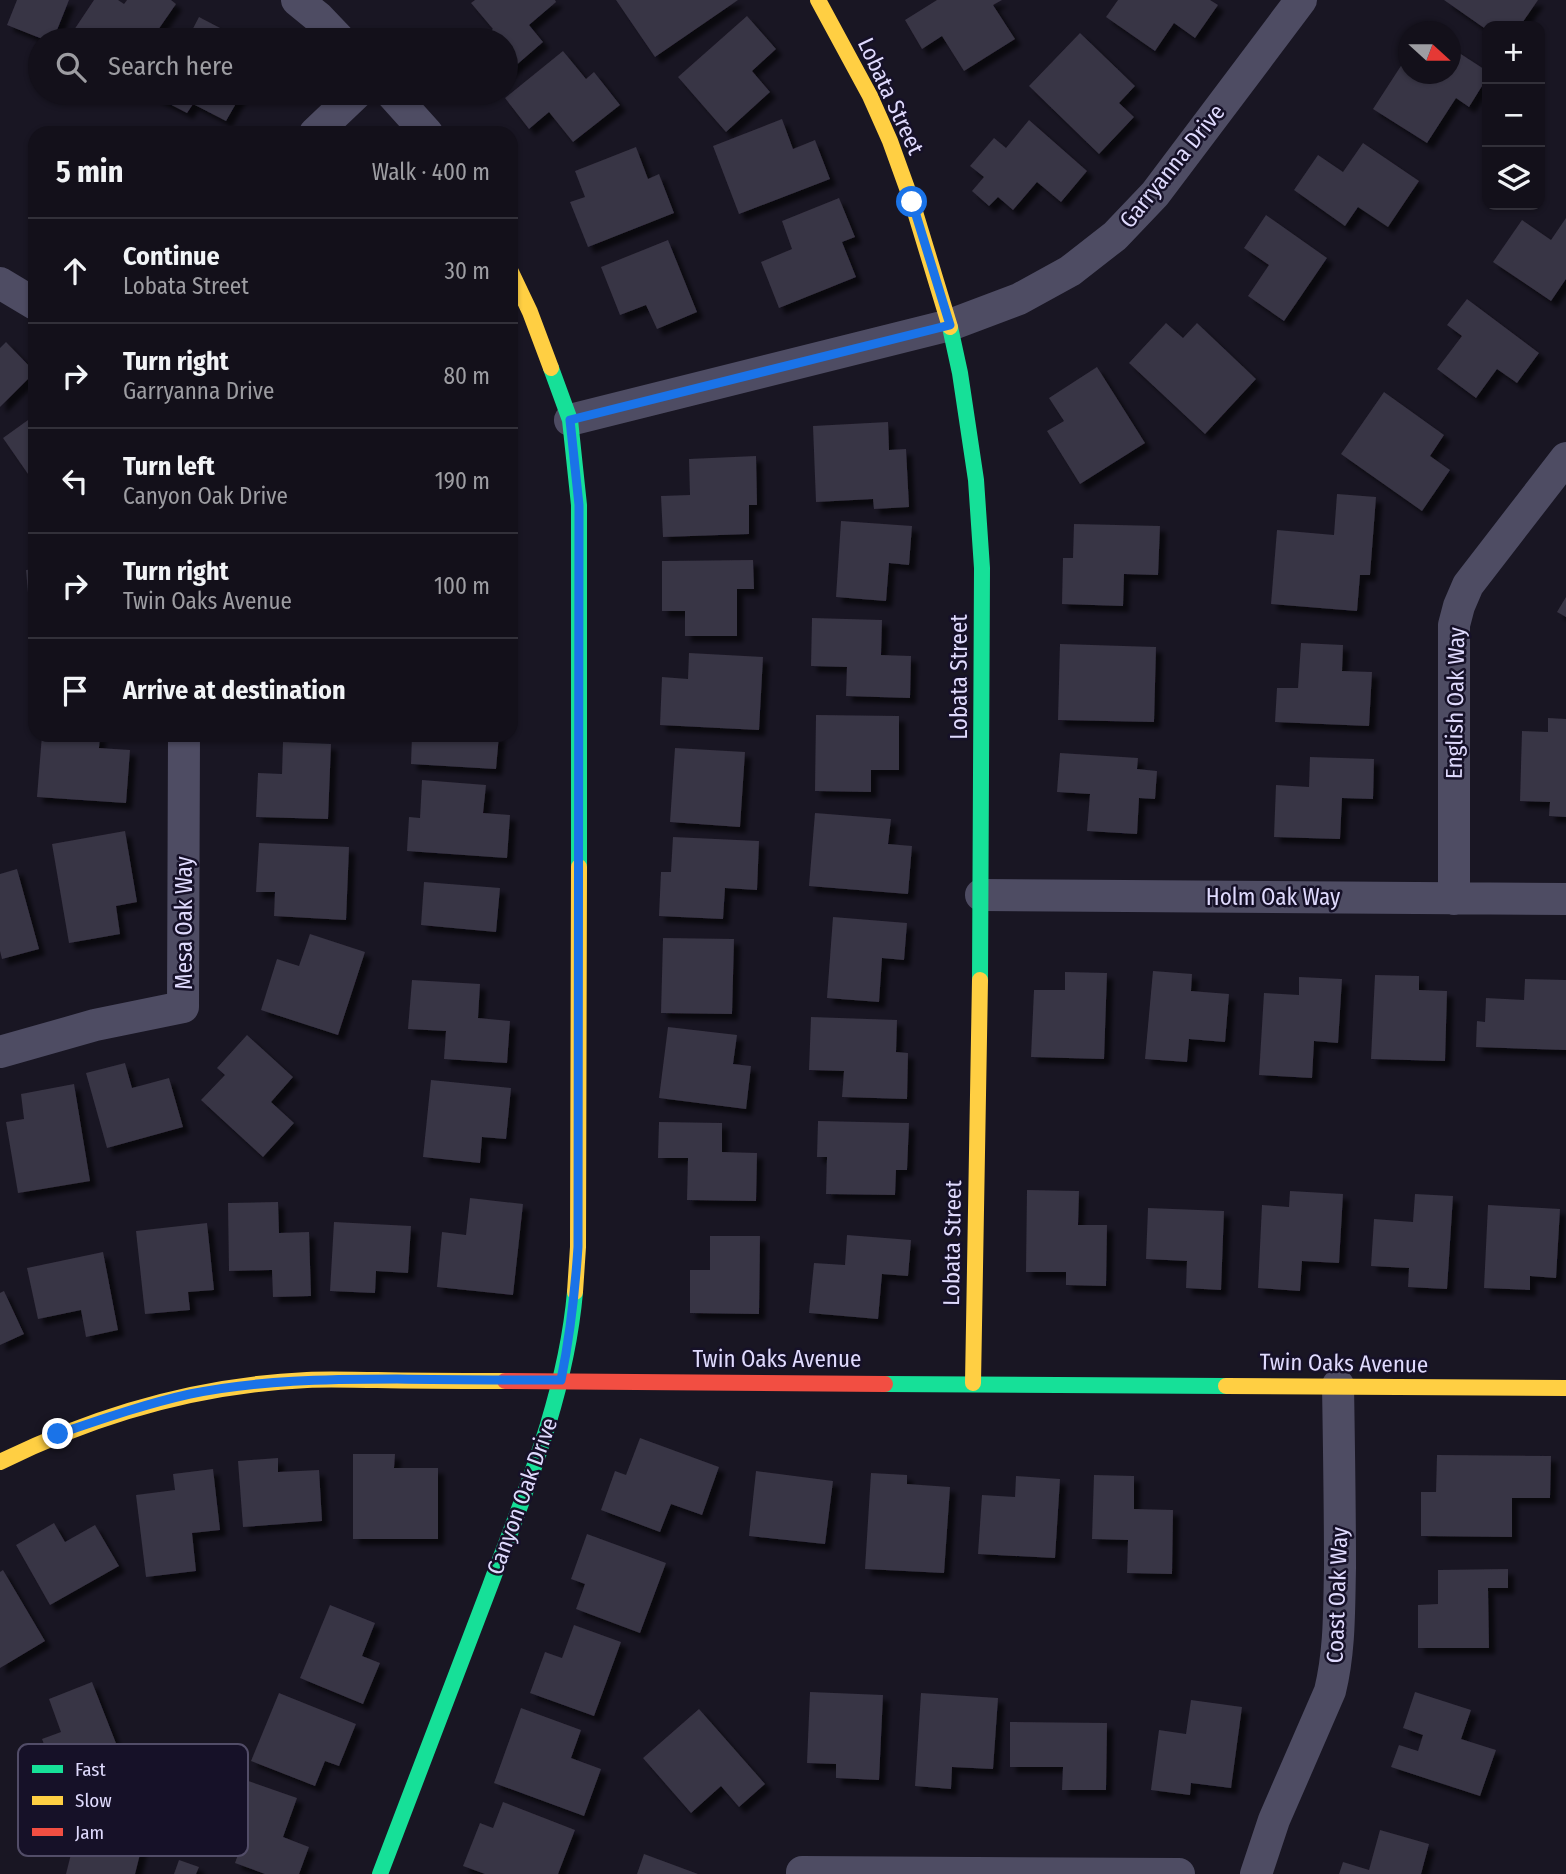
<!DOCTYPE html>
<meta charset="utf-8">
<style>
:root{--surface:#13101a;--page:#1c1923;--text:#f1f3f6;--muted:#9d9da2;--line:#323039}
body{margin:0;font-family:"Fira Sans Condensed",sans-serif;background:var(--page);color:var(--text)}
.controls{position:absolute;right:21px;top:21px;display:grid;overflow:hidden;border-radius:14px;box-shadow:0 2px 5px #0004}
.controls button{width:63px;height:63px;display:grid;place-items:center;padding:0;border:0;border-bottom:2px solid var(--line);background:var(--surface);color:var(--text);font:35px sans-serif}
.compass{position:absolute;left:1398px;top:21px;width:63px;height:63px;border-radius:50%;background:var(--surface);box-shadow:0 2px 5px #0004;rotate:111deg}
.stop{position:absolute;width:21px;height:21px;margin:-16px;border:5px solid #1a73e8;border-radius:50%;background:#fff}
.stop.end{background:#1a73e8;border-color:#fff;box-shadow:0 2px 7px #0008}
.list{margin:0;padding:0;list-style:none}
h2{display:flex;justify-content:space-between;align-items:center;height:91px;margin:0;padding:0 28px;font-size:30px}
h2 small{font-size:23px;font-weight:400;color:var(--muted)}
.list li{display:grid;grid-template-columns:46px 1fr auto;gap:21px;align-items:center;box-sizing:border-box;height:105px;padding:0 28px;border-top:2px solid var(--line)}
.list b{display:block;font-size:26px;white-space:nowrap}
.list p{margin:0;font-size:23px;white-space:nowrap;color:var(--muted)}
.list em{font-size:23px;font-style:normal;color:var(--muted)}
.icon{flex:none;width:38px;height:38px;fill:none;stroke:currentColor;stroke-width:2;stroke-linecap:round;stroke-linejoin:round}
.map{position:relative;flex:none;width:1566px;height:1874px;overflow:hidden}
.search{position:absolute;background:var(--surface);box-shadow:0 2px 5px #0004;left:28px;top:28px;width:490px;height:77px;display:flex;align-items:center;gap:18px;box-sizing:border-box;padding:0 24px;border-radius:38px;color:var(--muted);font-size:26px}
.panel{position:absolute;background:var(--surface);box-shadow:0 2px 5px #0004;left:28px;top:126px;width:490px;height:616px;border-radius:21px}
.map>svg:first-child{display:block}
.building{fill:#383444;filter:url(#shadow)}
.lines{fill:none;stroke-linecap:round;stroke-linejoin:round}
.street{stroke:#4e4c63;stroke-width:32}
.fast{stroke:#16e098;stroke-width:16}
.slow{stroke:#ffcf43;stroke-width:16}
.jam{stroke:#f24e42;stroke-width:16}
.route{stroke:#1a73e8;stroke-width:9}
.labels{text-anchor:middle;stroke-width:5;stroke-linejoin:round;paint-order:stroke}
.street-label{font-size:23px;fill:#dfdafd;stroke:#161128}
.key{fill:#161128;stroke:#524d68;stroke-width:2}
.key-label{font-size:19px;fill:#dfdafd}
</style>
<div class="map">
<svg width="1566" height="1874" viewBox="0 0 1566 1874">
<defs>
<filter id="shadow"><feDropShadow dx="6" dy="6" stdDeviation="2" flood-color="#0009"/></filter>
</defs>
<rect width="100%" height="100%" fill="#191623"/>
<path class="building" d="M17,0h52l-16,40h-8l-38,-15z
M94,0h24l6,4 3,-4h44l5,4 -25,36h-62l-15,-10z
M475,0h80l1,2 -27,23 14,17 -37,32v-34h-26l13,-11 -22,-26z
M616,0h122l-83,57z
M937,0h65l-9,5 22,34 -51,32 -22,-35 -20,13 -17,-29z
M1118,0h92l8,5 -23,33 -21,-15 -19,28 -49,-34z
M1444,0h94l-18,26h-33v4z
M747,16l29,33 -24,22 18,21 -44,40 -48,-55z
M199,17l44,23h-56z
M1080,33l55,53 -16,17 15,14 -35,37 -70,-68z
M1450,47l37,24v7l-18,29 -13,-9 -29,45 -54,-34 35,-54v19h42z
M563,51l23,28 8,-7 26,33 -47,37 -24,-30 -20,17 -24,-31z
M158,93h84l-16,28 -33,-17 -6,9 -31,-16z
M782,119l11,30 22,-9 15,39 -91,35 -26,-68z
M1029,120l58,51 -26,31 -24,-20 -24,28 -15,-13 -9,9 -17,-15 12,-14 -14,-11 24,-28 12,10z
M1363,143l56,38 -31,46 -30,-20 -13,19 -51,-36 24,-35 25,17z
M636,147l12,32 11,-5 15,39 -86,34 -18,-45 15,-5 -10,-26z
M839,198l16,39 -13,5 14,35 -77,31 -18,-46 31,-13 -10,-28z
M1266,215l61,43 -43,63 -36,-25 21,-31 -25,-17z
M1566,218v61l-15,22 -58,-39 29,-42 29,20z
M668,240l29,72 -40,17 -11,-24 -26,10 -19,-48z
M1467,299l72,54 -22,30 -20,-14 -21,29 -39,-29 25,-33 -15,-11z
M1166,323l17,15 14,-15 59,56 -51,55 -76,-71z
M6,342l29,30 -35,35v-59z
M1097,367l48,76 -65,41 -33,-53 17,-10 -15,-23z
M1384,392l60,43 -14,21 20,14 -28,41 -81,-57z
M35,415v69l-32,-46z
M888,422l1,28 17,-1 3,58 -35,2 -1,-10 -57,3 -3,-76z
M756,456l1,49h-8v29l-86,3 -2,-41 29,-1 -1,-36z
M1337,494l39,3 -6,78h-10l-3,36 -86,-7 6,-74 57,5z
M841,521l71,5 -3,39 -20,-2 -3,38 -50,-4z
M1074,524l86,2 -2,49 -34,-1 -1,32 -61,-2 1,-46h10z
M753,560l1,29h-17v47h-52v-25h-23v-50z
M35,569v35h-6l-3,-34z
M1566,597v20l-9,-5z
M812,618l70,2 -1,35 30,1 -1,42 -64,-2 1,-29 -36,-1z
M1301,643l42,2 -1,26 30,1 -3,54 -94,-4 2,-34h21z
M1060,644l96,3 -2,75 -96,-2z
M689,653l74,4 -4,73 -99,-5 2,-48 26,2z
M31,659h4v50l-7,-1z
M816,715l83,1v54h-28v22l-56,-1z
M1548,718l18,1v98l-17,-1 1,-14 -30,-1 2,-70 26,1z
M42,735h58l-1,13 31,2 -4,53 -89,-6z
M412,735h87l-3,34 -85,-5z
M283,742l48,2 -3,75 -72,-2 2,-44 24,1z
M675,748l70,4 -5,75 -70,-5z
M1060,753l78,5 -1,11 20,2 -2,28 -16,-1 -2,36 -50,-3 3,-37 -33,-2z
M1310,757l64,2 -1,40 -31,-1 -2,41 -66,-2 2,-52 33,2z
M422,780l64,5 -3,28 27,2 -3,43 -100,-7 2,-34 11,1z
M815,813l76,6 -3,25 24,2 -4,48 -99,-8z
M125,831l12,71 -21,4 4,28 -51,9 -17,-99z
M673,837l86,4 -2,49 -32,-2 -2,31 -64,-3 2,-44h10z
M259,843l90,4 -3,73 -72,-4 1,-24h-19z
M17,869l22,80 -37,10 -2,-8v-77z
M424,882l76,6 -4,44 -75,-7z
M833,917l74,6 -3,37 -22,-2 -3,44 -52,-4z
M310,934l55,18 -27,83 -77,-25 16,-51 22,7z
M663,938l71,1 -2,75 -71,-1z
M1153,971l39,3 -1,17 38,3 -4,48 -36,-3 -2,23 -42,-3z
M1065,972l42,1 -3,86 -73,-2 3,-67h31z
M1375,975l44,1v14l28,1 -2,70 -74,-2z
M1299,977l43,2 -4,64 -24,-2 -2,37 -53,-3 5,-82 35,2z
M1525,979l41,1v70l-90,-3 1,-26 8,1 1,-24 38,2z
M412,980l68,4 -2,34 32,3 -3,42 -63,-4 2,-28 -38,-2z
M811,1017l86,3 -1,32 12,1 -1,46 -65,-2 2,-26 -35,-1z
M668,1027l69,8 -4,29 18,2 -5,43 -87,-11z
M247,1035l46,42 -22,25 23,21 -31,34 -62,-57 24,-25 -8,-7z
M125,1063l7,25 37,-10 14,49 -76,21 -21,-75z
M431,1080l80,8 -5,51 -24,-2 -2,26 -57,-6z
M74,1084l16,97 -72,12 -12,-71 18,-3 -3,-25z
M818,1121l91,2 -2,47h-11l-1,25 -69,-1 1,-37h-10z
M659,1122l63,1v29l35,1 -1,48 -69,-1 1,-42h-30z
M1027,1190l52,1 -1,34h29l-1,61 -40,-1v-13h-40z
M1290,1191l53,3 -4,69 -37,-2 -2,30 -42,-3 4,-83 27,2z
M1415,1194l38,2 -6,93 -39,-2 1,-19 -38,-2 3,-47 39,3z
M470,1198l53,6 -10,91 -76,-8 5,-55 24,3z
M278,1202l1,31 30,-1 2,64 -38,1 -1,-27 -43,1 -1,-68z
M1488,1205l72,4 -4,69 -26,-2v14l-46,-2z
M1148,1208l76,3 -3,79 -35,-2 1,-27 -41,-2z
M334,1222l77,4 -3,47 -32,-2 -1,22 -45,-2z
M207,1223l7,67 -26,2 2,18 -45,4 -9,-83z
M847,1235l64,5 -3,36 -26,-2 -4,45 -69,-6 5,-50 31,2z
M710,1236h50l-1,78 -69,-1v-43h20z
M103,1252l15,78 -32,7 -5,-27 -43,9 -11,-51z
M4,1291l20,43 -24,11v-52z
M640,1438l79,29 -17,48 -31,-11 -11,28 -59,-22 14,-39 11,4z
M353,1454h42l-1,14h44v71h-85z
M1437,1455l114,1 -1,42h-38v39l-91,-1v-44h15z
M278,1458v14l41,-2 3,51 -79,6 -5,-66z
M213,1469l7,61 -28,3 4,38 -50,6 -10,-82 39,-5 -2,-16z
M756,1471l77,10 -8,63 -76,-8z
M871,1473l36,2v9l43,3 -6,86 -79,-4z
M1094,1475l40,1v33l39,1 -1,64 -45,-1 1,-33 -36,-1z
M1016,1476l44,3 -5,79 -77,-4 4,-59 33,2z
M54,1523l11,19 30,-17 24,41 -69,39 -34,-60z
M587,1534l79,29 -26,70 -64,-24 9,-25 -14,-5z
M1508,1569v19h-20l1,60h-71v-43l20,-1v-34z
M3,1570l42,71 -45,27v-96z
M330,1605l45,18 -13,33 18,7 -17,41 -63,-26z
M574,1625l47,17 -27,74 -64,-23 15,-41 17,6z
M92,1682l29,74 -63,25 -16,-42 19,-7 -12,-33z
M810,1692l73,3 -4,85 -43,-2v-14l-29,-1z
M1415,1692l56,18 -10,29 35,11 -16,46 -89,-29 8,-22 19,6 5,-16 -20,-7z
M279,1693l77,31 -17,42 -14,-5 -10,25 -64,-25z
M921,1693l77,5 -5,71 -41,-2 -1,22 -36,-3z
M1191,1700l51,7 -11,81 -40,-5 -1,12 -39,-5 8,-60 27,4z
M521,1708l60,22 -10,28 30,11 -17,47 -90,-33z
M699,1709l66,75 -26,23 -18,-21 -30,27 -48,-55z
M1010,1722l97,1 -1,67h-44l1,-23h-53z
M231,1775l66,23 -14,39 26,10 -10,27h-34l-30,-11 10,-28 -31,-12z
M55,1798l93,24 -13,52h-69l8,-32 -29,-8z
M503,1802l72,28 -17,44h-73l-22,-8 17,-43 13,5z
M1380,1830l49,14 -8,30h-82l4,-12 26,8z
M644,1854l54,20h-61z
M179,1860l20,7 -3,7h-22z"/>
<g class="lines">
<path class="street" d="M297,0l22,18 21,22
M391,93l36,40
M315,133l42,-40
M0,283l35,21
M570,420l380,-95 69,-26 51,-28 45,-35 40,-42 146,-194
M981,895l585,4
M1454,899v-274l5,-19 9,-21 98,-127
M0,1052l95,-27 88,-18 1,-272
M802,1874v-2l377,2
M1256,1874l18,-54 56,-129c10,-41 9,-82 10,-123 0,-61 -1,-122 -2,-183"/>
<path class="fast" d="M950,327l10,46 16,107 6,88 -2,412
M551,368l19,52 9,85v362
M885,1384l341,2
M380,1874c37,-96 73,-192 110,-288 36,-96 76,-191 85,-294"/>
<path class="slow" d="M818,0l52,96 20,45 22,61 38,125
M511,272l19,40 21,56
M575,1292l3,-45 1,-380
M973,1383l7,-403
M1226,1386l340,2
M0,1462c97,-48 199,-77 307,-82 23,-1 47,0 70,0 43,1 85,1 128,1"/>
<path class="jam" d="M505,1381l380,3"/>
</g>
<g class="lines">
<path class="route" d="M58,1434c44,-15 87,-30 132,-40 68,-14 138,-15 207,-15 54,1 109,1 164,1 9,-44 14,-88 17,-133l1,-742 -9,-85 380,-95 -38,-123"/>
</g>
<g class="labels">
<g class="street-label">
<text transform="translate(891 96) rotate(65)" y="8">Lobata Street</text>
<text transform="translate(1172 166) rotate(-51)" y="8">Garryanna Drive</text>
<text transform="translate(959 677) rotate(-90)" y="8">Lobata Street</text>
<text transform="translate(1455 703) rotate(-89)" y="8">English Oak Way</text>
<text x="1273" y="905">Holm Oak Way</text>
<text transform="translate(184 923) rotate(-90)" y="8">Mesa Oak Way</text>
<text transform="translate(952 1243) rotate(-89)" y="8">Lobata Street</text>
<text x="777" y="1367">Twin Oaks Avenue</text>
<text transform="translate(1344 1363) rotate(1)" y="8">Twin Oaks Avenue</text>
<text transform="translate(522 1496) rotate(-70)" y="8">Canyon Oak Drive</text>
<text transform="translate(1337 1595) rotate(-88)" y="8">Coast Oak Way</text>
</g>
</g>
<rect x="18" y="1744" width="230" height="112" rx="10" class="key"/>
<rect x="32" y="1765" width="31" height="8" fill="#16e098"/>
<rect x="32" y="1796" width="31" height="9" fill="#ffcf43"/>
<rect x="32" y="1828" width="31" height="8" fill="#f24e42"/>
<g class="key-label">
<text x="75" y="1776">Fast</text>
<text x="75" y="1807">Slow</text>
<text x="75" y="1839">Jam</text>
</g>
</svg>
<div class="controls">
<button>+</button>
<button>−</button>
<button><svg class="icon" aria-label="layers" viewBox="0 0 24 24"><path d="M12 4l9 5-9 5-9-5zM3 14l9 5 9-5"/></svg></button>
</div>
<svg class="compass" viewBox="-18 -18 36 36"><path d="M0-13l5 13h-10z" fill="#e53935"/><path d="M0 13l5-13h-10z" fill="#9d9da2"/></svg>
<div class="stop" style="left:912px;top:202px"></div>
<div class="stop end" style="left:58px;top:1434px"></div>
<div class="search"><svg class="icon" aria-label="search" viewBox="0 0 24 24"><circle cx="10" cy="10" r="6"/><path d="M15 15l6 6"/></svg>Search here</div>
<section class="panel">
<h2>5 min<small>Walk · 400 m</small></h2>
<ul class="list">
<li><svg class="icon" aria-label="ahead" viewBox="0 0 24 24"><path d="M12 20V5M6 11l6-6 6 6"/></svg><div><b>Continue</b><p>Lobata Street</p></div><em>30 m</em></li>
<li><svg class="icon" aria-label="right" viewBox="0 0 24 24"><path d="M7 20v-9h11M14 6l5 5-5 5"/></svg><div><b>Turn right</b><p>Garryanna Drive</p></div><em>80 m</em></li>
<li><svg class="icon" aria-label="left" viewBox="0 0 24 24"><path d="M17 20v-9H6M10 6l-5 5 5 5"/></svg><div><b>Turn left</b><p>Canyon Oak Drive</p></div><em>190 m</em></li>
<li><svg class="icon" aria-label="right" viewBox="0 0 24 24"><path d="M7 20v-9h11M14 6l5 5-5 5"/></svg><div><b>Turn right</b><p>Twin Oaks Avenue</p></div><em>100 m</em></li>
<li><svg class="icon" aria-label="arrive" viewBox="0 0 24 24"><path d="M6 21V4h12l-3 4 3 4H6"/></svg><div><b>Arrive at destination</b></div></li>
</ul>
</section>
</div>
